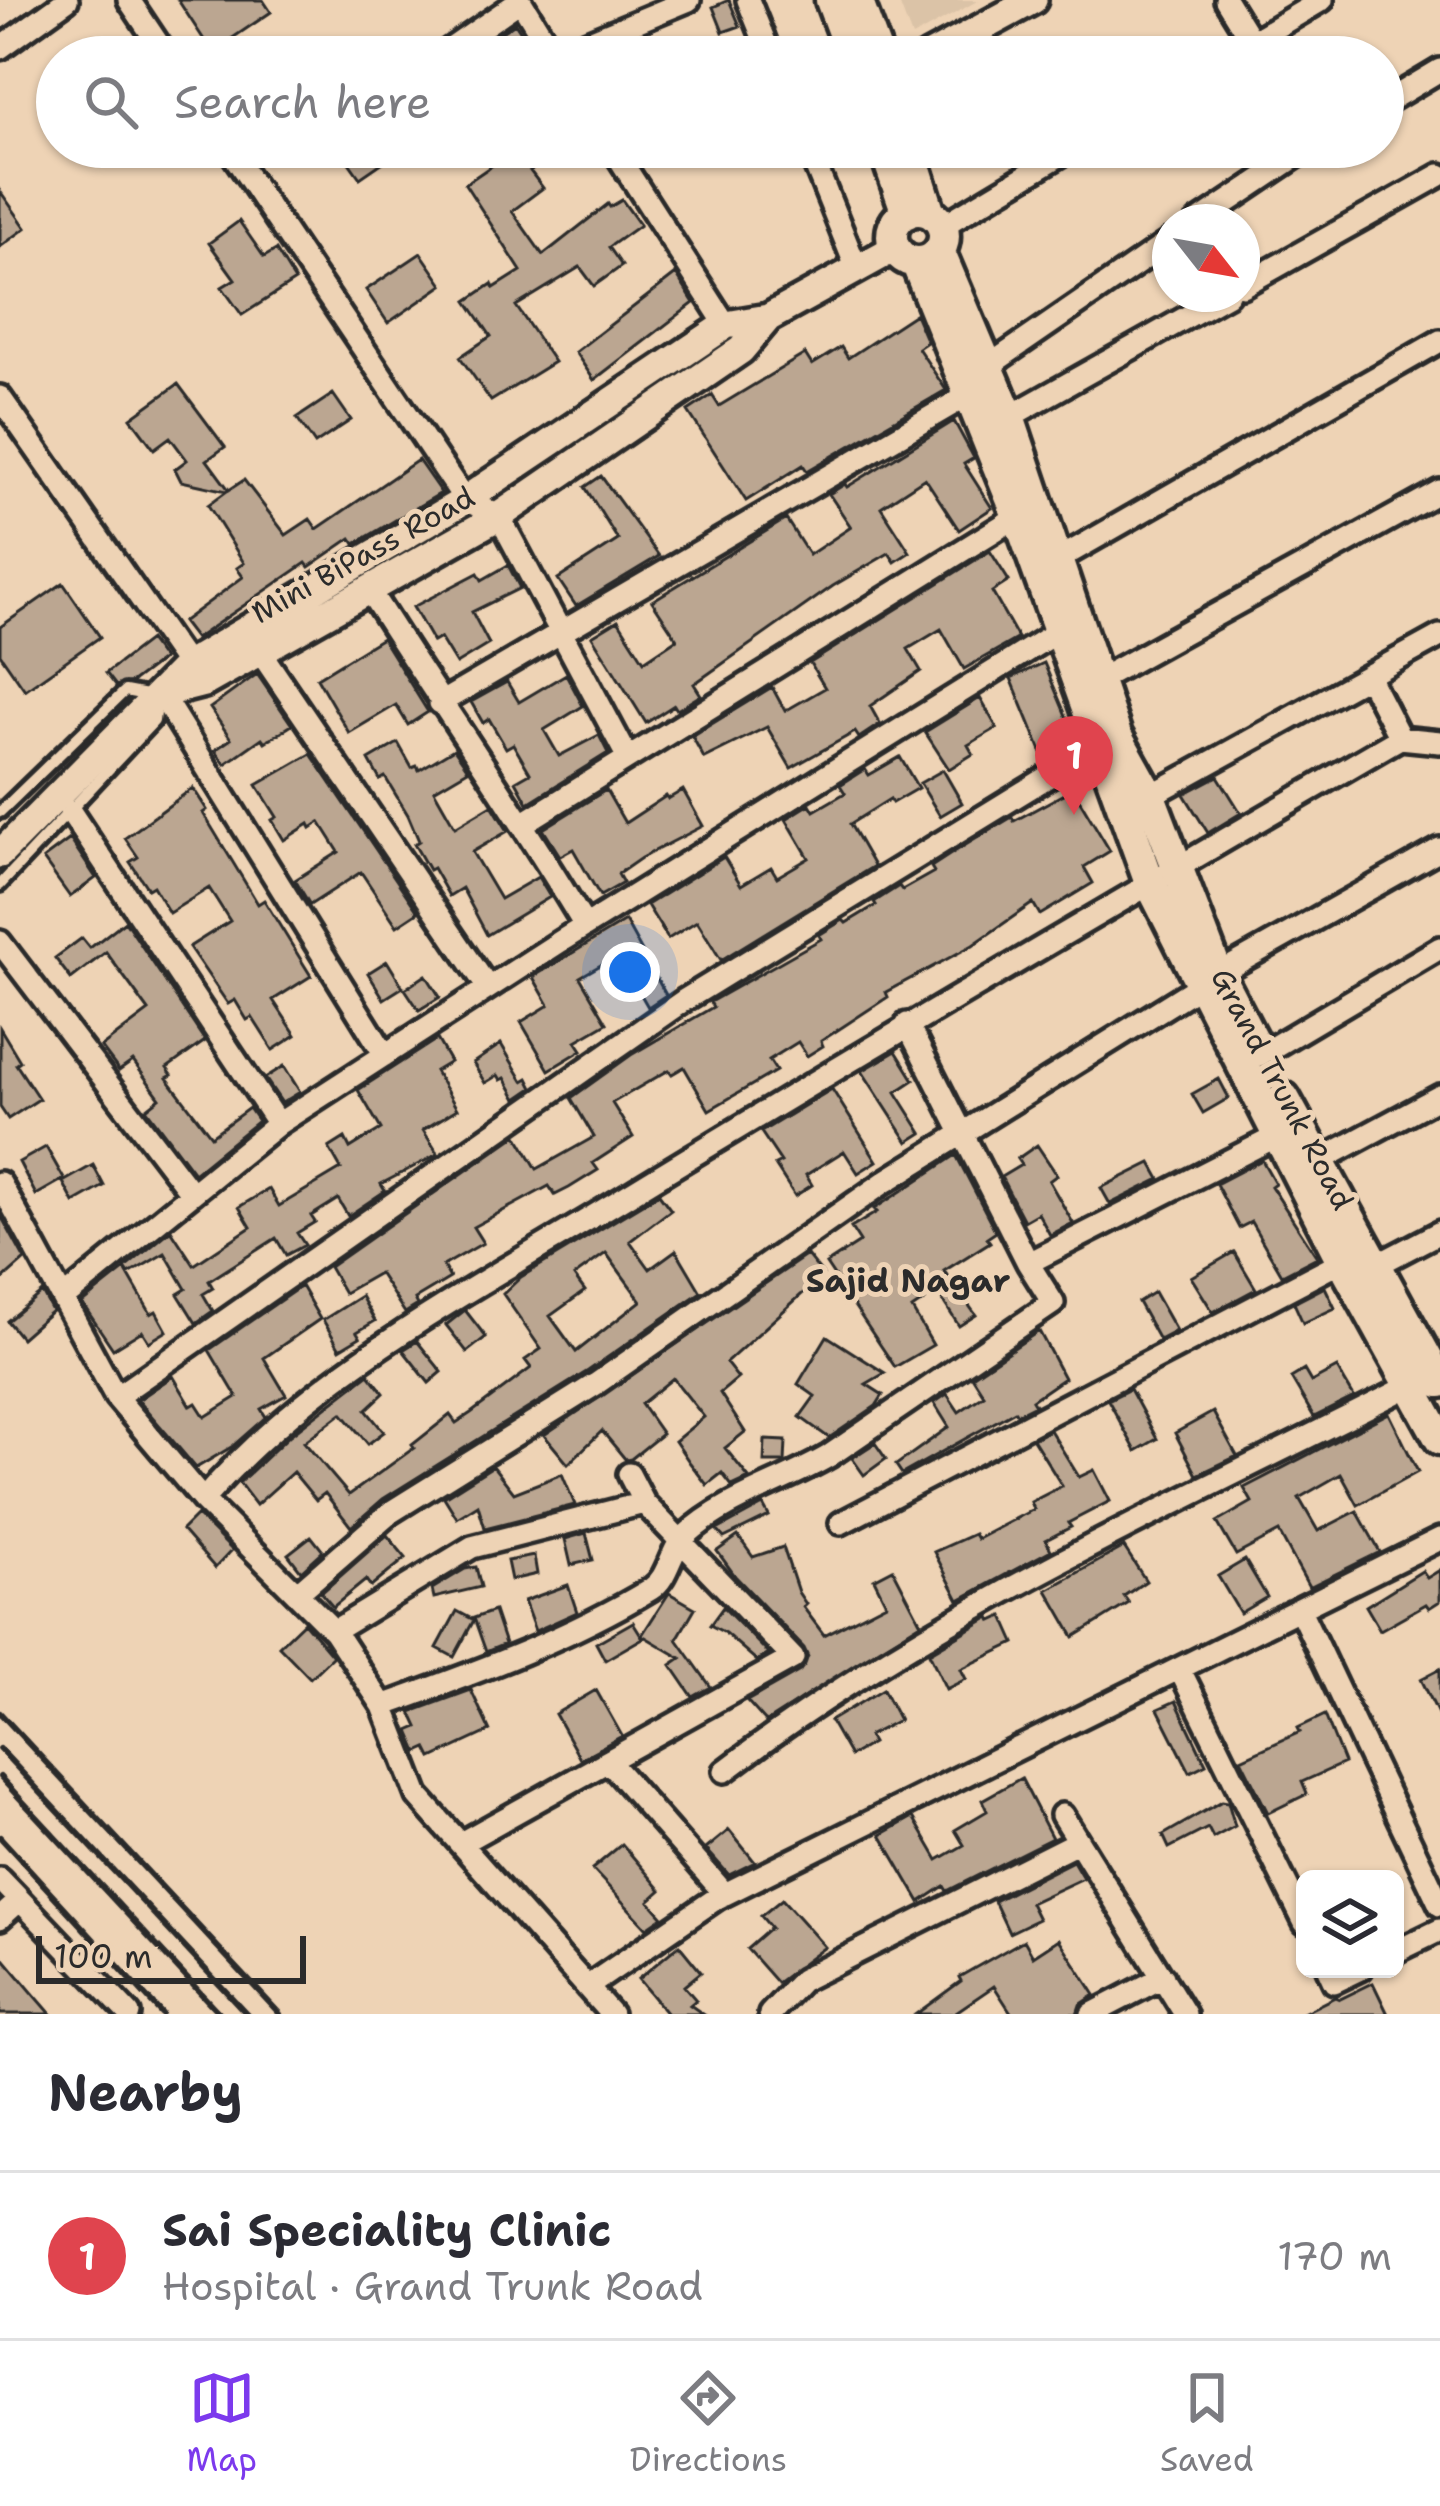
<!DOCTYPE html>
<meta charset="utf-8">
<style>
:root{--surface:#fff;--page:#f7f7f7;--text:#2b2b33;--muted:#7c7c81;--line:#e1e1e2;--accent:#7c3aed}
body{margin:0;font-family:"Shantell Sans",sans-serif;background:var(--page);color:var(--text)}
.controls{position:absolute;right:36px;bottom:36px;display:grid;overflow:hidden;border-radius:18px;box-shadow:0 3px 9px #0004}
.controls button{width:108px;height:108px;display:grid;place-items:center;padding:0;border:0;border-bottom:3px solid var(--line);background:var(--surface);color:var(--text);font:60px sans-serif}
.compass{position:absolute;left:1152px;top:204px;width:108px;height:108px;border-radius:50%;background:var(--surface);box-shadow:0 3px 9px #0004;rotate:121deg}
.scale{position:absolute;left:36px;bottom:30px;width:270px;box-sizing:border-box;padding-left:12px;border:6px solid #2b2b2b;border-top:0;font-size:33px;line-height:42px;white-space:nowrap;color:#2b2b2b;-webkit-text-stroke:9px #eed3b5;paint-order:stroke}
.you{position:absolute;left:630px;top:972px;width:42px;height:42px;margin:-30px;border:9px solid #fff;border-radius:50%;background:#1a73e8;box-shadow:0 0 0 18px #1a73e833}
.badge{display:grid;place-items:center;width:78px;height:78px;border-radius:50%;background:var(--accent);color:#fff;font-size:39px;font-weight:700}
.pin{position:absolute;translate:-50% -99px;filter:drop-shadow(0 3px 6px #0008)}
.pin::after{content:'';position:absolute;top:63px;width:42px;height:36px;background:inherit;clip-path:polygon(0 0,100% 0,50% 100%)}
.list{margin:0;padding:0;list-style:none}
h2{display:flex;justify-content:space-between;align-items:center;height:156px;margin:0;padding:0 48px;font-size:51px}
h2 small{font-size:39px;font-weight:400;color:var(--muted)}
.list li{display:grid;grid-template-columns:78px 1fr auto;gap:36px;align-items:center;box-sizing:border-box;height:168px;padding:0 48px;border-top:3px solid var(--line)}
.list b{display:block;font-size:45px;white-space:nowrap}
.list p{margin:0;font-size:39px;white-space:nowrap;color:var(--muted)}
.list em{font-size:39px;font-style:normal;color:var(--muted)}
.icon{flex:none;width:66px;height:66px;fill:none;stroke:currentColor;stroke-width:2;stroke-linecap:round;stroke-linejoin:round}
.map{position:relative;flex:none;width:1440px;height:2014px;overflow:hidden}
.search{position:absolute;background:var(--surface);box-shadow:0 3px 9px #0004;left:36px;right:36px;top:36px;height:132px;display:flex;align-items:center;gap:30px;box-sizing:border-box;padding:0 42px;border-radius:66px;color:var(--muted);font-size:45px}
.sheet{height:324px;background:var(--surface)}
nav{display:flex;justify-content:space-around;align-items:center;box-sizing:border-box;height:168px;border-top:3px solid var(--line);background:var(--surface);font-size:33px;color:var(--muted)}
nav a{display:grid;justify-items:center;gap:6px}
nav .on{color:var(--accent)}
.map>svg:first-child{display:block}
.built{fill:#dbc3a7}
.building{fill:#bba691;stroke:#2b2b2b;stroke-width:3;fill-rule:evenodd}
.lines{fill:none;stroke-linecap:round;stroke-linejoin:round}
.service-casing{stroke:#2b2b2b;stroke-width:20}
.minor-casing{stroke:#2b2b2b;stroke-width:30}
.tertiary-casing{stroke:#2b2b2b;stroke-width:36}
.secondary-casing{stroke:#2b2b2b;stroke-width:39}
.service{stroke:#eed3b5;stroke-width:10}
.minor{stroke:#eed3b5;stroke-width:21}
.tertiary{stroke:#eed3b5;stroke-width:27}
.secondary{stroke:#eed3b5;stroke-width:30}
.rail{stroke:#2b2b2b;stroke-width:6}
.labels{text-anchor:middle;stroke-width:10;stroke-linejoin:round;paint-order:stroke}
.street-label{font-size:30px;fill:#2b2b2b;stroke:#eed3b5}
.neighbourhood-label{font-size:33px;font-weight:bold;fill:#2b2b2b;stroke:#eed3b5}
</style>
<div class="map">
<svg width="1440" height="2014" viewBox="0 0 1440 2014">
<rect width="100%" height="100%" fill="#eed3b5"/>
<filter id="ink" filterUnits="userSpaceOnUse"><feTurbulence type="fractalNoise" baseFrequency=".00833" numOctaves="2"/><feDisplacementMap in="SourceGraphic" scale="24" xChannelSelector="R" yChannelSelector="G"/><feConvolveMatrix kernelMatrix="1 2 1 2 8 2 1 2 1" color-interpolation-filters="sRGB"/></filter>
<g filter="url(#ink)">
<path class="built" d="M898,0h81l-67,37z"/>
<path class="building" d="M178,0h85l8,12 -59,40z
M729,0l11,26 -17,6 -10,-25z
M515,23l17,26 -12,8h-55z
M338,147h67l-45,31z
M519,147h41l-30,24 13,17 -31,23 31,44 65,-51 2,3 12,-7 18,25 -31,22 13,19 -28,20 -14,-19 -64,39 38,56 -63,39 -31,-44 31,-21 -24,-35 25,-17 2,4 27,-17 -56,-87z
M0,191l26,37 -26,19z
M239,221l25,36 12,-7 19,31 -53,34 -20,-28 13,-8 -26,-36z
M421,253l22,32 -55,38 -22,-33z
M676,274l18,29 -100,77 -19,-28z
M915,314l12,28 -9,6 28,42 -139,81 -4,-6 -57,36 -58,-90 24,-16 7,11 86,-52 7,11 29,-18 7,11z
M178,384l47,63 -18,13 22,30 15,-10 42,55 24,-16 7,10 101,-69 23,33 -86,51 -4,-6 -42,29 -3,-4 -111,76 -13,-17 61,-45 -6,-9 7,-5 -36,-58 19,-14 -46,-10 -6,-12 12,-9 -17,-23 -16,12 -23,-31z
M333,394l18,26 -36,24 -18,-26z
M954,421l20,37 -10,6 28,44 -33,22 -34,-52 -44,29 29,45 -15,10 -6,-9 -56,33 -139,98 7,11 -24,15 -3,-5 -28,18 -54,-87 26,-16 26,41 33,-22 -25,-38 134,-82 23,36 42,-28 -22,-33 16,-10 2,3z
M601,476l58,80 -83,50 -18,-27 60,-39 -33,-53z
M990,551l19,30 -17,11 26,46 -54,31 -23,-40 -33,20 13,22 -51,35 10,18 -21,14 -4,-6 -64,36 -24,-41 -63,31 -12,-22 80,-49 13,24 40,-23 -15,-25z
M508,565l12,23 -48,24 17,32 -33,20 -16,-26 -7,4 -20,-35 65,-34 4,7z
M63,583l37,54 -75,53 -25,-36v-27z
M382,638l46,74 -20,13 -12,-20 -47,28 -32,-55z
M149,640l14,19 -31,23 -16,4 -10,-13z
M1044,663l33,79 -33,16 -33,-80z
M257,674l35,51 -27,17 -3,-4 -37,26 -10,-14 16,-11 -21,-31z
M566,674l17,32 -39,24 15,26 40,-21 9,18 -80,50 -12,-22 14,-8 -17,-29 -7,4 -17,-29 -6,4 -12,-21 36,-20 12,20z
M980,698l17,30 -29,17 5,9 -24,15 -24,-37z
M398,743l14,25 5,-2 2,4 35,-21 12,17 2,4 -34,20 21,37 37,-22 16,26 -36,21 28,47 38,-22 12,20 -63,38 -25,-47 -13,8 -16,-28 -4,2 -15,-26 5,-3 -11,-26 -23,-38 -5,3 -11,-20z
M311,754l107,158 -21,14 -36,-54 -51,33 -15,-25 44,-28 -19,-30 -9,6 -2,-4 -25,16 -12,-20 5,-3 -20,-32z
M900,757l18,31 -26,15 -2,-4 -40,25 24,42 -153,94 -24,-39 -29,18 -21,-34 77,-48 17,28 30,-18 6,10 32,-19 -23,-39 24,-15 4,7 31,-18 -5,-8 25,-16 4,6z
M943,770l19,33 -22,13 -20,-33z
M1218,776l23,37 -33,20 -24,-39z
M193,788l14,22 -4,3 55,91 6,-4 47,76 -38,24 23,35 -23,15 -21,-33 -5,3 -12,-20 -7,4 -39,-57 41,-26 -21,-33 -40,25 -16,-27 -5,3 -18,-27 8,-5 -13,-19z
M1073,789l37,62 -26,16 9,16 -53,32 -7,-12 -60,42 -87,47 2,5 -67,44 2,5 -16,10 -9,-14 -29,18 7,11 -67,39 -25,-43 -12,7 -3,-4 -57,33 21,34 -40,26 5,7 -29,18 -14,7 -6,-9 -76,41 10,16 -40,23 7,12 -35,21 3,6 -13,8 -26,-40 -35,20 -15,-26 188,-132 20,34 57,-32 -23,-39 60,-43 82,-48 -3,-5 111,-63 -2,-4 24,-15 3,3 30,-18 -2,-3 25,-16 3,4 32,-18 -3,-5 23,-15 58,-35 2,4z
M606,790l19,33 41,-27 2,3 15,-9 20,36 -62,32 -23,16 5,9 -23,13 -27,-47 -13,7 -17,-27z
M70,839l26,39 -26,19 -27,-38z
M125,921l80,120 -38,27 5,7 -5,3 44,58 38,-28 9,13 -64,52 -48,-64 14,-11 -27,-37 -14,10 -18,-24 48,-36 -43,-59 -35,27 -16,-21 27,-20 8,10z
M625,921l41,74 -18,12 -30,-52 -38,22 27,46 -31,18 6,9 -33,20 -28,-48 28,-17 -16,-28z
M387,961l16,26 -19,12 -16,-26z
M426,975l14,22 -21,13 -14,-21z
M0,1028l20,33 -4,3 23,35 -31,20 -8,-12z
M437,1039l13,23 -15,9 22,38 -34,21 15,24 -57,30 4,7 -37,25 -10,-17 -27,17 4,6 -18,11 8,12 -19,10 -10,-17 -67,43 4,7 -10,6 10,17 -17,12 -18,-29 8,-5 -21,-36 -36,21 -4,-6 46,-38 23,35 57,-38 -12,-20 30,-18 10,17 62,-37 -12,-21 16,-10 5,10 31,-19 -23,-39z
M501,1044l22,37 5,-3 5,10 -16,11 -12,-21 -4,2 -3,-5 -13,8 -12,-20z
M896,1051l18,29 -18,12 26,41 -14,9 -46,-71z
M284,1066l16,26 -18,11 -17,-25z
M1219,1079l10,19 -26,15 -11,-19z
M832,1089l45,72 -19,12 -14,-22 -38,24 6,10 -17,11 -20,-31 6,-3 -20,-30z
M1037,1145l20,30 -8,6 24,42 -23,12 -12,-22 -14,8 -23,-44 20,-12 -4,-6z
M46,1147l18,32 -28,16 -17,-33z
M956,1155l40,77 -9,6 3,4 -46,29 32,44 -17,11 -22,-34 -25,17 21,36 -38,22 -69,-103 34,-22 -9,-14 26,-16 -3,-3z
M1262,1160l13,23 -4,3 46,71 -35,18 -31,-53 -12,6 -23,-44z
M1151,1163l9,16 -50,25 -9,-16z
M93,1165l11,21 -30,17 -11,-21z
M659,1194l12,16 -41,31 20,28 26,-19 25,42 -113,79 -205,128 -32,28 -26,-34 -9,7 -23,-28 -37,33 -17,-22 51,-48 79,-61 15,19 -18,17 18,22 -16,12 -26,-31 -38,29 45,53 65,-47 -2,-3 38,-30 6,8 15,-10 60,-45 -6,-8 16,-11 -38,-55 18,-17zM606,1253l35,48 -65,51 -26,-36 35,-25 -11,-15z
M0,1214l25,46 -25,22z
M1234,1252l22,37 -43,23 -22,-35z
M807,1255l16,20 -97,88 12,15 -18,15 25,39 -20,16 24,30 -17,8 -10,-13 -15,12 -17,-22 -15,-22 29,-24 -31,-39 -32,26 21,30 -31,25 -5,1 -24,-29 -34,33 -24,-29z
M125,1269l26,45 5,-3 11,20 -18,11 -7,-11 -29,18 -31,-46z
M301,1286l19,33 -56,39 22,37 -25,14 5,8 -33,29 -37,22 -58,-68 35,-24 18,30 5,-3 9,14 32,-20 -28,-47z
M1325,1287l10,21 -32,15 -9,-20z
M42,1292l10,19 -31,27 -14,-17z
M1154,1292l22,39 -17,9 -21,-38z
M361,1296l14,25 -18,11 3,5 -20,12 -17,-29z
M465,1310l21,27 -19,15 -21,-27z
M1039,1331l25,47 -32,22 3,5 -18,9 -2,-3 -113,63 -6,-9 53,-38 -15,-24 13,-9 12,18 25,-17 -12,-19z
M827,1336l58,37 -19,11 17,11 -7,11 -47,32 -29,-21 15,-21 -17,-12z
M417,1341l25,31 -13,11 -26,-33z
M1337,1368l17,29 -40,20 -23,-39 13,-8 7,12z
M1130,1389l27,50 -21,12 -28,-51z
M1213,1412l24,44 -40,19 -22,-42z
M1389,1413l29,59 -60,33 -17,-31 -42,24 19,33 39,-20 23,41 -71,35 -30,-55 -43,23 -19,-33 35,-20 -8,-14z
M1050,1430l29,47 15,-7 16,31 -42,22 3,4 -25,13 5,10 -92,50 -25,-48 40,-18 3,5 57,-30 -3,-7 31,-16 -29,-47z
M765,1440l21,1 -1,21h-21z
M875,1443l11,16 -22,16 -12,-17z
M493,1466l21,27 48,-19 13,31 -90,23 -7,-23 -21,13 -13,-21z
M763,1505l6,11 -45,22 -7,-8z
M197,1515l35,35 -17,18 -33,-38z
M586,1533l7,27 -22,5 -6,-26z
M387,1535l19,23 -35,29 -5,-7 -33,27 -12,-14z
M311,1536l12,15 -22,20 -13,-17z
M738,1536l15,21 30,-10 15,45 8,12 -3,3 21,28 62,-32 -12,-24 19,-10 28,54 -155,99 -19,-21 53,-30 8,-14 -4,-9 -69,-72 -18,-25z
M1124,1547l22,34 -22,15 5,7 -55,34 -27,-47z
M534,1556l3,18 -26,6 -4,-19z
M1245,1560l22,37 -27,16 -22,-37z
M476,1567l5,20 -47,11 -2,-9 33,-20z
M1440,1570v31l-11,7 -3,-4 -46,26 -14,-24 56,-35 5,7z
M568,1585l9,27 -42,19 -11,-30z
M669,1593l26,15 -18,31 34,48 -18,10 -22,-32 10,-7 -39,-23z
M723,1607l46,47 -12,7 -32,-28 -15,-8z
M457,1611l17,9 -20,37 -17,-9z
M494,1611l11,33 -19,8 -12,-34z
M1003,1616l12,27 -54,26 5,10 -20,10 -17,-36 61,-36 2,4z
M304,1622l29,34 -23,22 -31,-32z
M633,1622l10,16 -38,22 -9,-17z
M1440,1669v49l-19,-39z
M883,1689l16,31 -31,16 4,7 -22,13 -20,-35z
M471,1690l19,41 -58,27 -5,-10 -9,4 -9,-21 9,-4 -7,-15z
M596,1690l26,46 -42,23 -25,-45z
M1176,1701l30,63 -16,8 -32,-63z
M1325,1715l19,48 -42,19 5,12 -39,19 -27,-54 59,-27 -2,-4z
M1021,1778l31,60 -105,53 -3,-5 -24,16 -39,-67 32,-18 25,43 26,-15 -9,-15 32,-19 -5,-11z
M1222,1801l6,1 7,24 -22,12 -5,-10 -39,20 -6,-13z
M729,1830l26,32 -26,13 -23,-26z
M622,1844l39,46 -12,11 14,16 -16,11 -55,-59z
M1073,1861l10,17 -53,25 8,16 -29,14 -15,-32z
M782,1899l43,48 -48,36 -30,-34 24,-21 -10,-12z
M1059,1939l36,56 -15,10 -3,9h-65l-18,-28 -41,28h-37l45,-33 -2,-4 65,-37 9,16z
M679,1945l22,27 -17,14 12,14 -6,5 13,9h-36l-29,-35z
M0,1954l32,38 19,22h-51z
M1373,1983l15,31h-87l34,-17 5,2z"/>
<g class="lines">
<defs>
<path id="service" d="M0,812l125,-121 32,6 -3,24 -154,164"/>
<path id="minor" d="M129,0l38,57
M520,0l35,57
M748,0l23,57
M1226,0l35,57
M0,48l67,-48
M439,57l81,-56
M551,57l138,-57
M1226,57l96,-57
M1383,104l57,-34
M228,147l237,353 34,16 129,242
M612,147l114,178
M808,147l49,122
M1198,222l112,-75
M942,226l132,-79
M1242,286l198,-111
M987,367l183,-126
M0,397l187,268
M1009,417l219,-123
M1057,560l383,-219
M369,590c71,113 148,221 216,336
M259,650l229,338
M1100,679l340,-188
M161,694l224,361
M440,703l530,-309
M1400,738l40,4
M1150,796l290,-160
M70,811l208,313
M524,823l494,-307
M0,942l192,252
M1218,974l222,-125
M907,1024l121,239 253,-129
M1260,1055l180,-107
M1319,1161l121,-65
M0,1183l116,214 87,103 131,131 138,-84 172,-44
M1377,1265l63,-33
M65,1297l213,-173 283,-183 499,-311
M116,1397l567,-396 417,-256
M203,1500c109,-128 275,-213 417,-300 258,-158 518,-310 780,-462l-32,-62
M841,1523l501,-262
M298,1593l93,-81 205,-128 290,-203 313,-195
M1300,1610l140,295
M334,1631l49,75
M1180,1670l125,253
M610,1763l115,131
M725,1771c204,-158 454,-267 684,-385
M1062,1815l123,199
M461,1843l332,-185 -149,-155 -15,-29
M0,1879l129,135
M0,1918l18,-16
M1395,1952l45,-22
M1328,1969l6,13 27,-13
M587,1987l130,-89 723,-359
M611,2014l-193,-218 -35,-90c91,-33 184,-66 268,-117 18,-11 19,-39 34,-53 41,-38 96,-52 144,-80l224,-153 -25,-40
M770,2014l32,-34 275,-138
M1092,2014l71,-37"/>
<path id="tertiary" d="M928,57l105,-57
M161,694l43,-11 295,-167 242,-166 27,-32
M0,854l187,-189 278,-165 261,-175 42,-7 127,-70"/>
<path id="secondary" d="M831,0l21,57
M857,0l21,57
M884,147l23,66
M909,147l21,66
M892 236a26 26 0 1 1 52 0a26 26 0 1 1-52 0Z
M939,251l70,166 107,318 34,61 68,178 40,77
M916,262l102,254 132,367 192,378 98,178
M1284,1098l156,284"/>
</defs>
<use href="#service" class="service-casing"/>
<use href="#minor" class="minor-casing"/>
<use href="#tertiary" class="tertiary-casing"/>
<use href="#secondary" class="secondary-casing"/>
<use href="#service" class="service"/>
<use href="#minor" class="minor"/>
<use href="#tertiary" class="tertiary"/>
<use href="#secondary" class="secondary"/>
<path class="rail" d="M0,1713l280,301
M0,1749l247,265
M0,1777l220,237
M0,1837l162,177"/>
</g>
</g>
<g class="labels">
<g class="street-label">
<text transform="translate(363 555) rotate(-29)" y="10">Mini BiPass Road</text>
<text transform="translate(1282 1089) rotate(62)" y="10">Grand Trunk Road</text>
</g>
<g class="neighbourhood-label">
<text x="908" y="1292">Sajid Nagar</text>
</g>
</g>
</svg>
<div class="controls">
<button><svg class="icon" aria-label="layers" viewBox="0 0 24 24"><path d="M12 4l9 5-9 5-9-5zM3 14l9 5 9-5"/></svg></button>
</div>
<svg class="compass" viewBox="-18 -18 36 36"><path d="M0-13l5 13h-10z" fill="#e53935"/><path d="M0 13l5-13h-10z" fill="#7c7c81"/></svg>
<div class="scale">100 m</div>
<div class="you"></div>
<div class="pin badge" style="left:1074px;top:815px;background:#e0444e">1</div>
<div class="search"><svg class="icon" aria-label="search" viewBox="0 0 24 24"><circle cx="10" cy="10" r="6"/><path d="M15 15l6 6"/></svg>Search here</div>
</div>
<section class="sheet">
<h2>Nearby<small></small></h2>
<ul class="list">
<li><span class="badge" style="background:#e0444e">1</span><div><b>Sai Speciality Clinic</b><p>Hospital · Grand Trunk Road</p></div><em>170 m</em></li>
</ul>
</section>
<nav>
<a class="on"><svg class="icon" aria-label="map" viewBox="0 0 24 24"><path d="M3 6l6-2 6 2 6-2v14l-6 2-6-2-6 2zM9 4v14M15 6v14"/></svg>Map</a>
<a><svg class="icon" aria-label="directions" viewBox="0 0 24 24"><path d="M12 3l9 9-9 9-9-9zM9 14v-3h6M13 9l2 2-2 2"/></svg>Directions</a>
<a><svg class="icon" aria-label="saved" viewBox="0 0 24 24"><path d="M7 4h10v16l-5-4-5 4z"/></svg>Saved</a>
</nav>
